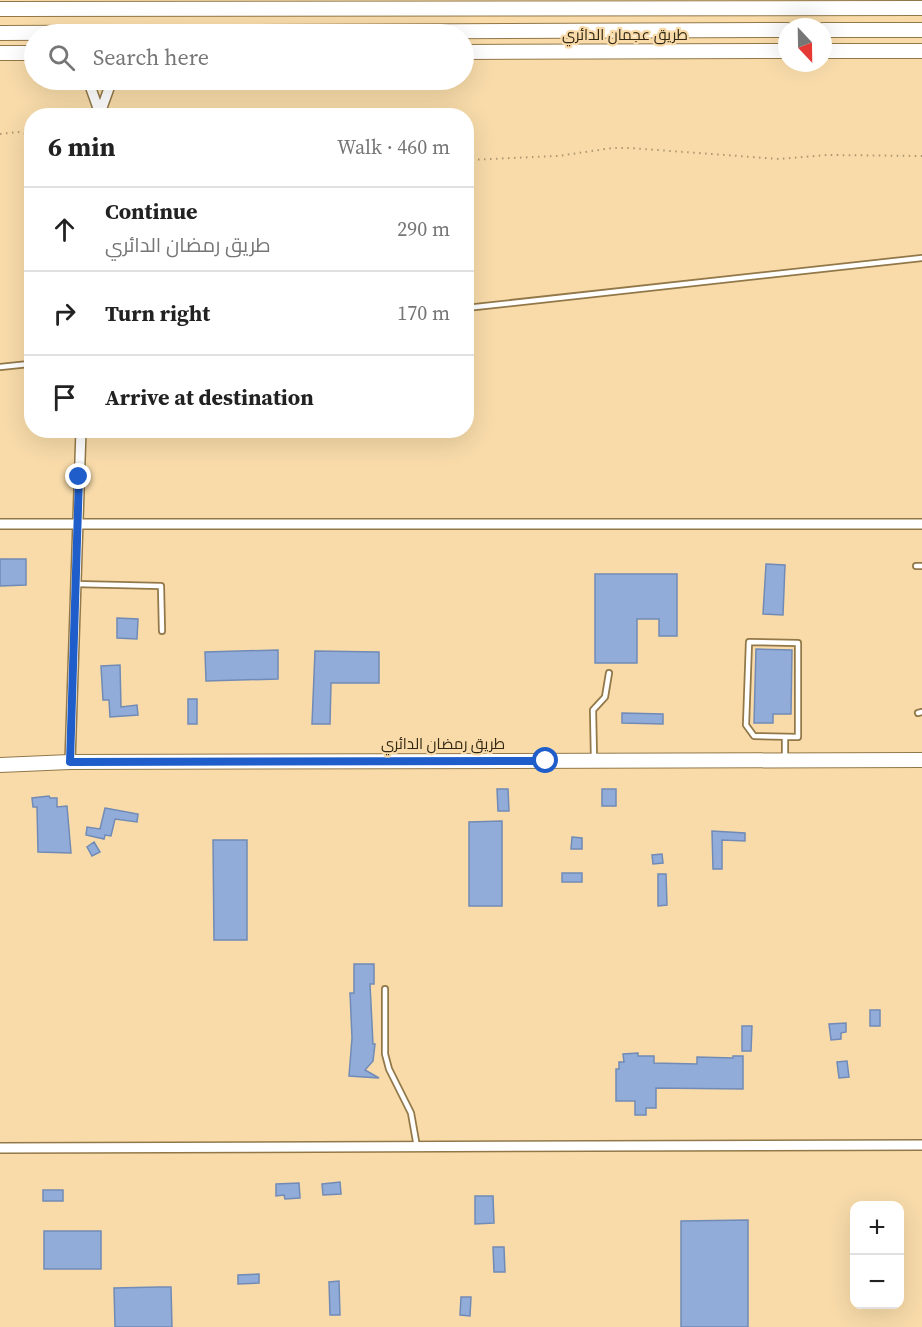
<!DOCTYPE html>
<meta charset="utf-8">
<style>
:root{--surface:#fff;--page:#f2f2f2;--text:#222;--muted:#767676;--line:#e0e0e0}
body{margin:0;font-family:"Source Serif 4",Cairo,serif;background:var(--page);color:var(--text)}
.controls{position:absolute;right:18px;bottom:18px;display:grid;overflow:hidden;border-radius:12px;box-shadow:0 6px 24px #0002}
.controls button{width:54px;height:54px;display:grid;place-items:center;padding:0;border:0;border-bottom:2px solid var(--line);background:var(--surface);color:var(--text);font:30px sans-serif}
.compass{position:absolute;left:778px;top:18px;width:54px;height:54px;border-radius:50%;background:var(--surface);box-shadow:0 6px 24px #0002;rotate:158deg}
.stop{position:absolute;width:18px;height:18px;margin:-14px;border:4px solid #1f5eca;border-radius:50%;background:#fff}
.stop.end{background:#1f5eca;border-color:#fff;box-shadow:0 2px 6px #0008}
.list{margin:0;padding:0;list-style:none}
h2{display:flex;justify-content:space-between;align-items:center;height:78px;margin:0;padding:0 24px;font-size:26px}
h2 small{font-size:20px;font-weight:400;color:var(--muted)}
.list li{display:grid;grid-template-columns:39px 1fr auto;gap:18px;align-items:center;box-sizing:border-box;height:84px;padding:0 24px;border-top:2px solid var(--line)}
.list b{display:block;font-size:22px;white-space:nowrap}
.list p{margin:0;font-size:20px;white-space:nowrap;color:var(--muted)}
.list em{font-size:20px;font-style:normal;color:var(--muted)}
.icon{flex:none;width:33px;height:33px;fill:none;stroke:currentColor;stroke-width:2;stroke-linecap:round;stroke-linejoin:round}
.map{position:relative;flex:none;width:922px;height:1327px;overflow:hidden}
.search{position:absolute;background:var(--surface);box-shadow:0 6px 24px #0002;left:24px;top:24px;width:450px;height:66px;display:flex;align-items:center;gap:15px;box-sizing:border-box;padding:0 21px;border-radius:33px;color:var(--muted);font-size:22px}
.panel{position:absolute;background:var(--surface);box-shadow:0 6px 24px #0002;left:24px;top:108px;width:450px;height:330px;border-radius:24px}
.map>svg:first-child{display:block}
.building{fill:#91acd8;stroke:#718bb6;stroke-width:1.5}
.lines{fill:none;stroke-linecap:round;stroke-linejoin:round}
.lane-casing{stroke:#927849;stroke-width:8}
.street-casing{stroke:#927849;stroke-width:12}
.secondary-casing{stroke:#927849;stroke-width:16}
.path{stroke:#ad9770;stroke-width:2;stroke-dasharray:1.5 4.5;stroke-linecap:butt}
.lane{stroke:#fff;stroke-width:4.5}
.street{stroke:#fff;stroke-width:9}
.secondary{stroke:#fff;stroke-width:14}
.route{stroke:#1f5eca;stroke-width:8}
.labels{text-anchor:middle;stroke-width:4.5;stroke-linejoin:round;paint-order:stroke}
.street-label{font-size:15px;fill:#322713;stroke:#f8dba9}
</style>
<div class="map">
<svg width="922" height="1327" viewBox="0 0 922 1327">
<rect width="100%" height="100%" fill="#f8dba9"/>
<path class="building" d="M0,559h26v26l-26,1z
M766,564l19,1 -2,50 -20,-1z
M595,574h82v62h-18v-17h-22v44h-42z
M117,618l21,1 -1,20 -20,-1z
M756,649l36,1 -1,64h-18v9h-19z
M278,650v29l-72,2 -1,-29z
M315,651l64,1v31h-48l-1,41h-18z
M120,665l1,42 16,-2 1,10 -28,2 -1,-17h-6l-2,-34z
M188,699h9v25h-9z
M622,713l41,1v10l-41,-1z
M497,789h11l1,22h-11z
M602,789h14v17h-14z
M49,796l1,2h7v9l10,-1 4,47 -33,-1 -1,-45h-4l-1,-9z
M105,808l33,6 -1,8 -22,-3 -4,17 -6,-1 -1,4 -18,-4 1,-8 13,2z
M502,821v85h-33v-84z
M712,831l33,2v8l-23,-1v29h-9z
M572,837l10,1v11h-11z
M213,840h34v100h-33z
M94,842l6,10 -8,4 -5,-9z
M662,854l1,9 -10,1 -1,-9z
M562,873h20v9h-20z
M658,874h8l1,31 -9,1z
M354,964h20v20h-4l3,60h2l-2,17 -8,9 14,8 -30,-2 3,-38 -2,-45h4z
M870,1010h10v16h-10z
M846,1023v9l-5,1v6l-10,1 -2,-16z
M742,1026h10l-1,25h-9z
M638,1053v3h16v7l43,1v-7l36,1v-2h10v33l-87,-1v20h-10v7h-11v-14h-19v-32h3v-7h5l-1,-8z
M847,1061l2,16 -10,1 -2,-16z
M340,1182l1,12 -18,1 -1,-11z
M299,1183l1,15 -15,1 -1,-4 -8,1v-12z
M43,1190h20v11h-20z
M475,1196h18l1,27 -19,1z
M748,1220v107h-67v-106z
M44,1231h57v38h-57z
M493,1247h11l1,25h-11z
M259,1274v9l-21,1v-9z
M339,1281l1,34h-10l-1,-33z
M159,1287h12l1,40h-57l-1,-39z
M461,1297h10l-1,19 -10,-1z"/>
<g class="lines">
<defs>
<path id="lane" d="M466,308l456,-50
M0,367l29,-3
M916,566h6
M75,584l86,2 1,45
M749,642l49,1v94l-44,-1 -8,-11z
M918,713l4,-1
M785,737v21
M594,758l-1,-48 12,-13 4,-24
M385,989v65l4,15 22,44 6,34"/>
<path id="street" d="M88,80l11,31
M99,116l13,-36
M0,524h922
M70,762l11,-332
M0,1148l922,-3"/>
<path id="secondary" d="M0,9l922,-1
M823,30h99
M0,33l787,-3
M823,51h99
M464,52l323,-1
M0,53h34
M0,765l70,-3 852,-2"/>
</defs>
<use href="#lane" class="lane-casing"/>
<use href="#street" class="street-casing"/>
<use href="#secondary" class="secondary-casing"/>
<path class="path" d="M0,134l18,-2 14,3
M466,160l92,-4 54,-8h18l149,11 48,-4 95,1"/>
<use href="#lane" class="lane"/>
<use href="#street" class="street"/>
<use href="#secondary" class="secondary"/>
</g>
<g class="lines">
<path class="route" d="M79,477l-9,285 476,-1"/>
</g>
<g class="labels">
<g class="street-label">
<text x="625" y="40">طريق عجمان الدائري</text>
<text x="443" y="749">طريق رمضان الدائري</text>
</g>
</g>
</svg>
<div class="controls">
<button>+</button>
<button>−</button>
</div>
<svg class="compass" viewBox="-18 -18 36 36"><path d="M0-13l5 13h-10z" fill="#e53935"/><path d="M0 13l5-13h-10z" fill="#767676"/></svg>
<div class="stop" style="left:546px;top:761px"></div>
<div class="stop end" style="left:79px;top:477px"></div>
<div class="search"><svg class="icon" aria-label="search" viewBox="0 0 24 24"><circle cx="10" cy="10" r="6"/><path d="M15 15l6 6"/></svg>Search here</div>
<section class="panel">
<h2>6 min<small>Walk · 460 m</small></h2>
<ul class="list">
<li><svg class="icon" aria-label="ahead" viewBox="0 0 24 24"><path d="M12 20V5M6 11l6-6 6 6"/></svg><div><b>Continue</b><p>طريق رمضان الدائري</p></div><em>290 m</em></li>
<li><svg class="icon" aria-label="right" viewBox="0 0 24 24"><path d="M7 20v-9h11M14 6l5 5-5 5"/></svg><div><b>Turn right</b></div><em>170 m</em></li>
<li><svg class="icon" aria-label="arrive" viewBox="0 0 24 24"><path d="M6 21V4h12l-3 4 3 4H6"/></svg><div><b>Arrive at destination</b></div></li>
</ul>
</section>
</div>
